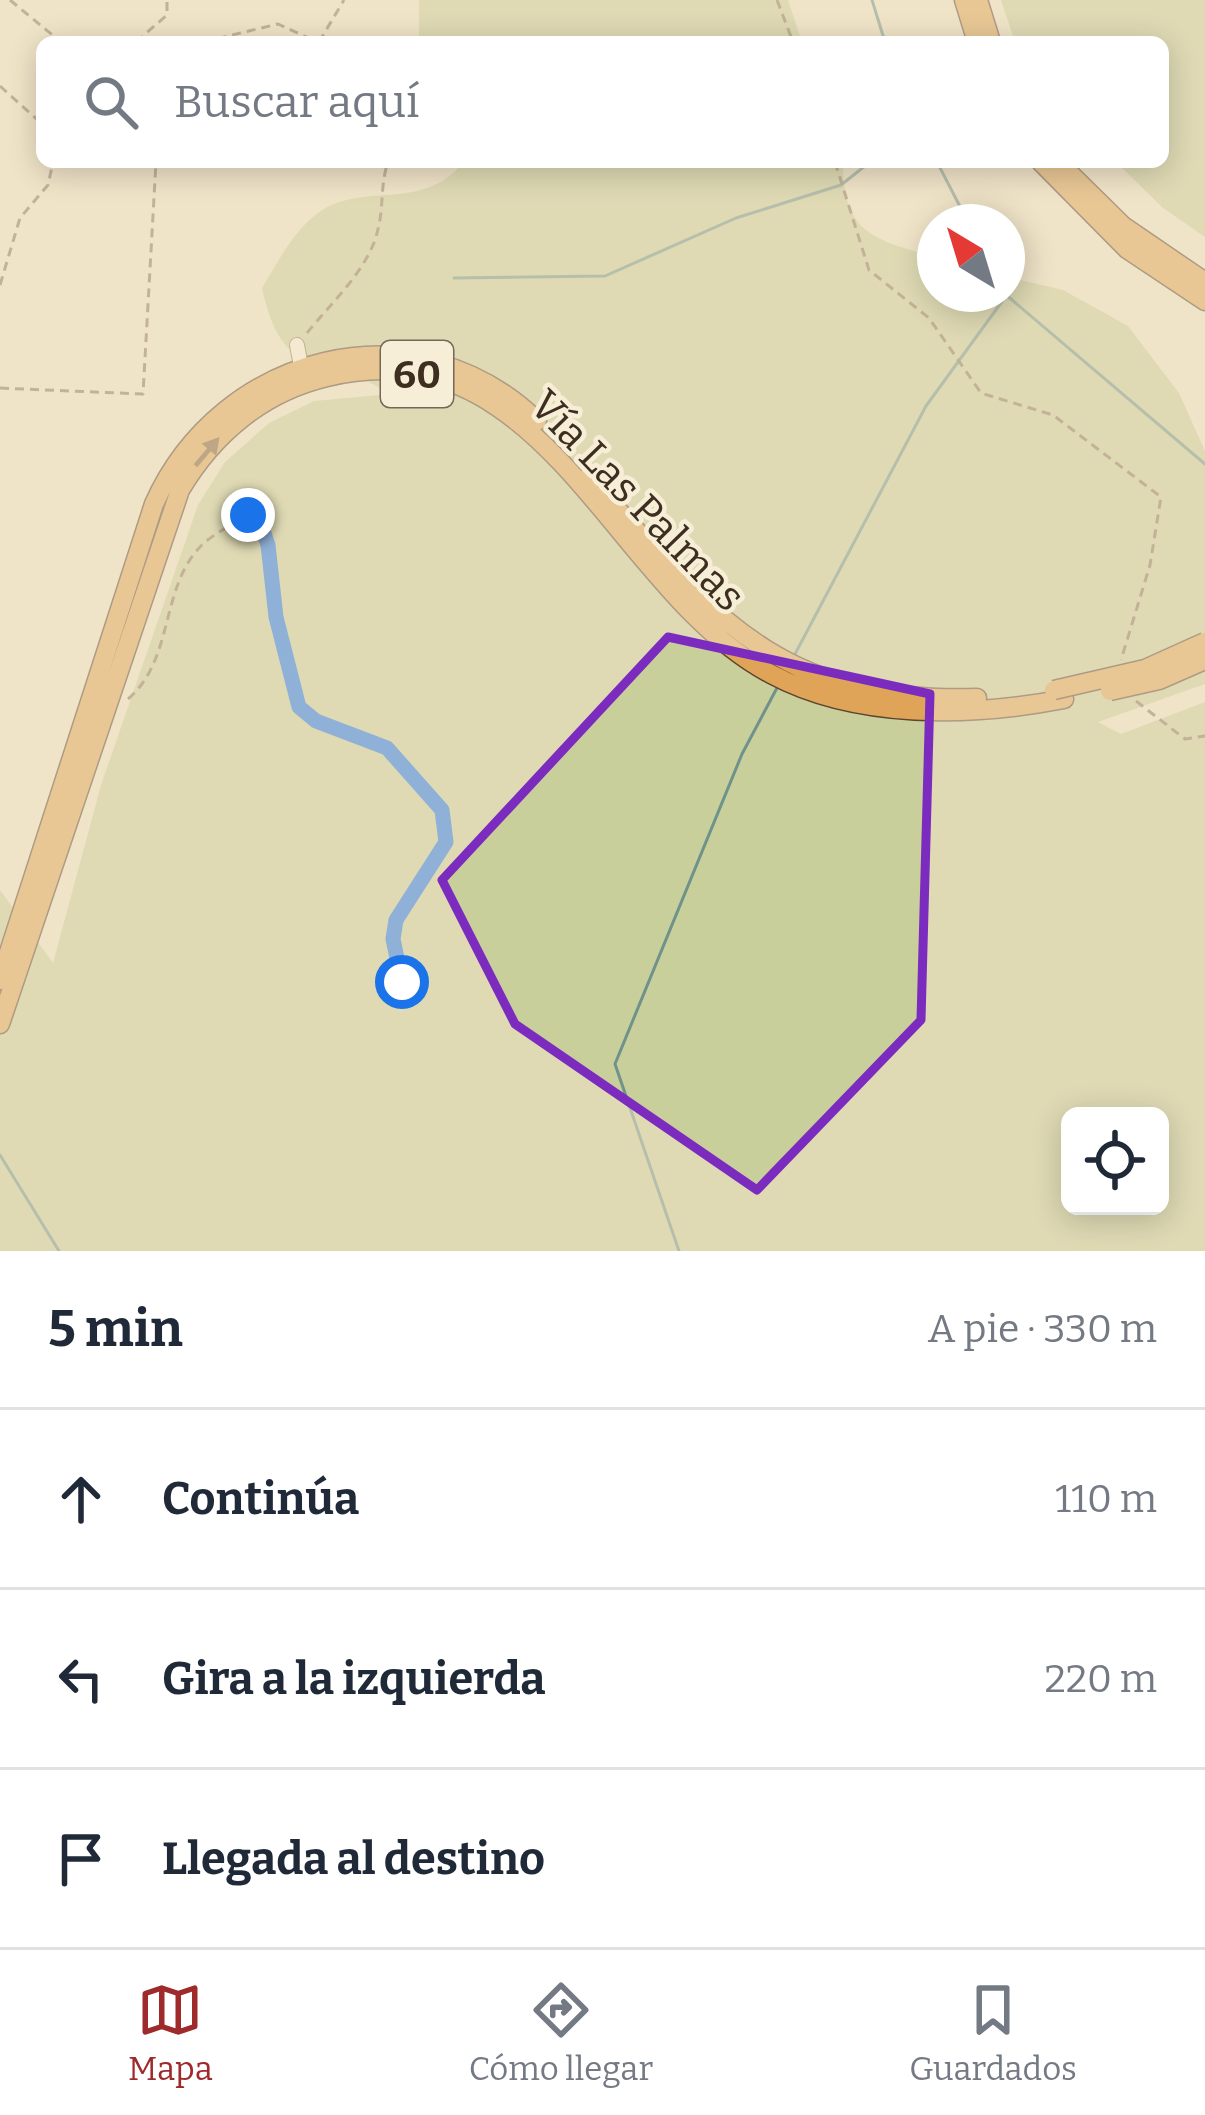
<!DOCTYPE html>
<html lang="es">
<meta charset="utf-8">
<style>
:root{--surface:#fff;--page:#f6f6f7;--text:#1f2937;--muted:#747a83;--line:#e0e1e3;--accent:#9e2a2b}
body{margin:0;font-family:Bitter,serif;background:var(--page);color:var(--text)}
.controls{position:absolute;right:36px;bottom:36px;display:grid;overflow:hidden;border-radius:18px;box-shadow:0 6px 30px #0003}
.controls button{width:108px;height:108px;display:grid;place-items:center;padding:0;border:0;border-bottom:3px solid var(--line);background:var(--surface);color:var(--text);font:60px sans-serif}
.compass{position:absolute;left:917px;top:204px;width:108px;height:108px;border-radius:50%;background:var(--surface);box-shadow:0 6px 30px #0003;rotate:322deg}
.stop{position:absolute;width:36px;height:36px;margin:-27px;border:9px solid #1a73e8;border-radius:50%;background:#fff}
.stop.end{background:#1a73e8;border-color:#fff;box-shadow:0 3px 12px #0008}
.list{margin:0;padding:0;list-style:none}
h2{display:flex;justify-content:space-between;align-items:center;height:156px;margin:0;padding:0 48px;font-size:51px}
h2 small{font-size:39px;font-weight:400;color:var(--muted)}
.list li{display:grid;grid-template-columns:78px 1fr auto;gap:36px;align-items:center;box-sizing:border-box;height:180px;padding:0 48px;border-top:3px solid var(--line)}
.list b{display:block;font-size:45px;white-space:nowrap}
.list em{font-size:39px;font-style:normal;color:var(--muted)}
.icon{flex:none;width:66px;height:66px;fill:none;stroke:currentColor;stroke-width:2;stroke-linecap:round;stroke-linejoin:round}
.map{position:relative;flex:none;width:1205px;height:1251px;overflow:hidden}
.search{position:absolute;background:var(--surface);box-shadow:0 6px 30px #0003;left:36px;right:36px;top:36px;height:132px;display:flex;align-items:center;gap:30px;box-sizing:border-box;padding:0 42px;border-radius:18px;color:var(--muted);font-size:45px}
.sheet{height:696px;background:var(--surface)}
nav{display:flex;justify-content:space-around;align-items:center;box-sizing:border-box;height:168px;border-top:3px solid var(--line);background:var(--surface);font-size:33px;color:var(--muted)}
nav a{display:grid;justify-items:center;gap:6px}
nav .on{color:var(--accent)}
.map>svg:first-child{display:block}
.green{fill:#c9cf9b;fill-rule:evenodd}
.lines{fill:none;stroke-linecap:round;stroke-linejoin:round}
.stream{stroke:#6f938a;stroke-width:3}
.minor-casing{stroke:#8d765c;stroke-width:16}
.highway-casing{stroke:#5b4430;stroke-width:21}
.path{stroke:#8d765c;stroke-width:3;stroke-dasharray:9 6;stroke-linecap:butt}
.minor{stroke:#faf1dc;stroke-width:14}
.highway{stroke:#e0a458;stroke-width:18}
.highway-bridge-casing{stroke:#5b4430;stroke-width:21;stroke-linecap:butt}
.highway-bridge{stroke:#e0a458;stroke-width:18}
.oneway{fill:#7e5d36}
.route{stroke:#1a73e8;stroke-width:15}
.marked{fill:none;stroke:#7b2cbf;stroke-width:9;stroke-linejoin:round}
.labels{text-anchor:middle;stroke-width:9;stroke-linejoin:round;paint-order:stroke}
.shield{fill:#f7eed8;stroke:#756857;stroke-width:3}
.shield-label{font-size:39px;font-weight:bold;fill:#3d2e20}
.street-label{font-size:42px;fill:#3d2e20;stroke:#f7eed8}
</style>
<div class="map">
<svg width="1205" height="1251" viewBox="0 0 1205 1251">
<rect width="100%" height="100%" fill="#f0e4c8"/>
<path class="green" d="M419,0h369l14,42h-383z
M1001,0h204v237l-42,-29 -47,-46h47v-120h-148z
M464,162h379c0,72 30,77 92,95v37h72v-17l56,13 65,36 51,67 26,58v233l-107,38 23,12 84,-32v549h-1205v-361l53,73 48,-178 97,-280 27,-43 44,-39 45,-22 76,-7c-67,-44 -107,-8 -128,-106 16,-26 31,-57 56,-75 46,-33 102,1 146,-51zM1070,1116h90v90h-90z"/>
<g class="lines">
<path class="stream" d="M872,0l13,42
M937,162l31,60
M454,278l151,-2 131,-58 105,-33 29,-23
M1005,294l200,170
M794,656l132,-250 80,-110
M0,1155l59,96
M679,1251l-64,-187 127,-310 36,-68"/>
<defs>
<path id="minor" d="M297,345l4,21"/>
<path id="highway" d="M964,0l13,42
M978,0l13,42
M1041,162l86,87 78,52
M1058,162l65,64 82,56
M588,477c124,137 187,227 389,221
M0,980l154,-476c66,-149 261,-202 383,-83
M0,1024l180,-534c33,-56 83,-98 147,-113 220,-53 285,213 444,297 86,46 200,43 293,25"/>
</defs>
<use href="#minor" class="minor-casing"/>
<use href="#highway" class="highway-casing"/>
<path class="path" d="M10,0l51,42
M777,0l16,42
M136,42l31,-27v-15
M203,42l75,-18 39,18
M319,42l25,-42
M0,86l42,38
M835,162l34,108 60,48 52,75 72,22 108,82 -11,68 -29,95
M0,285l20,-67 28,-33 5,-23
M307,333c24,-30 63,-65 71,-104 6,-23 2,-44 10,-67
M0,388l143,6 13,-232
M128,699c46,-39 32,-110 72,-152 12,-13 33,-22 47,-32l13,7 39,185c25,20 55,25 83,39 27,13 71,65 63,96 -8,29 -39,52 -49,79 -10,29 10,52 -3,81
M1136,701l49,38 20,-3"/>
<use href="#minor" class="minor"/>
<use href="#highway" class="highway"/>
<defs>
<path id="highway-bridge" d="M1054,690l91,-21 60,-27
M1110,691l49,-11 46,-20"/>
</defs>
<use href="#highway-bridge" class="highway-bridge-casing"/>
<use href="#highway-bridge" class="highway-bridge"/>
</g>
<defs><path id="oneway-solid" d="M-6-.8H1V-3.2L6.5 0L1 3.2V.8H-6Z" transform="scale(3)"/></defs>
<use class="oneway" href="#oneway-solid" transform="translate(207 452) rotate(-50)"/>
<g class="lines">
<path class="route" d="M248,515l12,7 8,23 8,72 23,90 17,14 71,27 55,62 4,32 -50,78 -3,19 9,43"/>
</g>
<path d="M0 0H1205V1251H0ZM668,637l262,57 -9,326 -164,170 -242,-166 -73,-144z" fill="#f0e4c8" fill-opacity=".55" fill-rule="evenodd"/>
<path class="marked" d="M668,637l262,57 -9,326 -164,170 -242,-166 -73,-144z"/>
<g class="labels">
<rect class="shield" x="381" y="341" width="72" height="66" rx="9"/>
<g class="shield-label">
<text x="417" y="388">60</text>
</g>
<g class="street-label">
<text transform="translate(638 500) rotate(46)" y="15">Vía Las Palmas</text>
</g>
</g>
</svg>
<div class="controls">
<button><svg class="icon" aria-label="locate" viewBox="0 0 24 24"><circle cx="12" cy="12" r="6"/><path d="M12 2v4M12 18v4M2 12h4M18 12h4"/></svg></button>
</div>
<svg class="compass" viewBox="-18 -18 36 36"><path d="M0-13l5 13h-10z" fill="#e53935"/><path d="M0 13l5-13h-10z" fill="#747a83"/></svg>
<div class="stop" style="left:402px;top:982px"></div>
<div class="stop end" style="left:248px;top:515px"></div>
<div class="search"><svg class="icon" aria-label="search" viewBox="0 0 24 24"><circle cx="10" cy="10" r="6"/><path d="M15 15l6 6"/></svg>Buscar aquí</div>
</div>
<section class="sheet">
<h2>5 min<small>A pie · 330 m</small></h2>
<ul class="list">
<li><svg class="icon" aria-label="ahead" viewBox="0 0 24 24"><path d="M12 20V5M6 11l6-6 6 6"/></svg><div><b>Continúa</b></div><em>110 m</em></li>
<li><svg class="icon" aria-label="left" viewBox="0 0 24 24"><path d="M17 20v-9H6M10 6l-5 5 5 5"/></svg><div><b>Gira a la izquierda</b></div><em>220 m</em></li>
<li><svg class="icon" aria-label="arrive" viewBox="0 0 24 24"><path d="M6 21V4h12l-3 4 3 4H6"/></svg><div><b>Llegada al destino</b></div></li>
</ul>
</section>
<nav>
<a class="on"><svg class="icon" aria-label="map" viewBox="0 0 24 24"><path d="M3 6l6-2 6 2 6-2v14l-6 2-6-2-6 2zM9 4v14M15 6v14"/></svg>Mapa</a>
<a><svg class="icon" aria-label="directions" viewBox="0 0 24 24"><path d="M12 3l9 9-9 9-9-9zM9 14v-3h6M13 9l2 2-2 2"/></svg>Cómo llegar</a>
<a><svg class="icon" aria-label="saved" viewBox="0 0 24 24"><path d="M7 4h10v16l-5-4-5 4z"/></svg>Guardados</a>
</nav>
